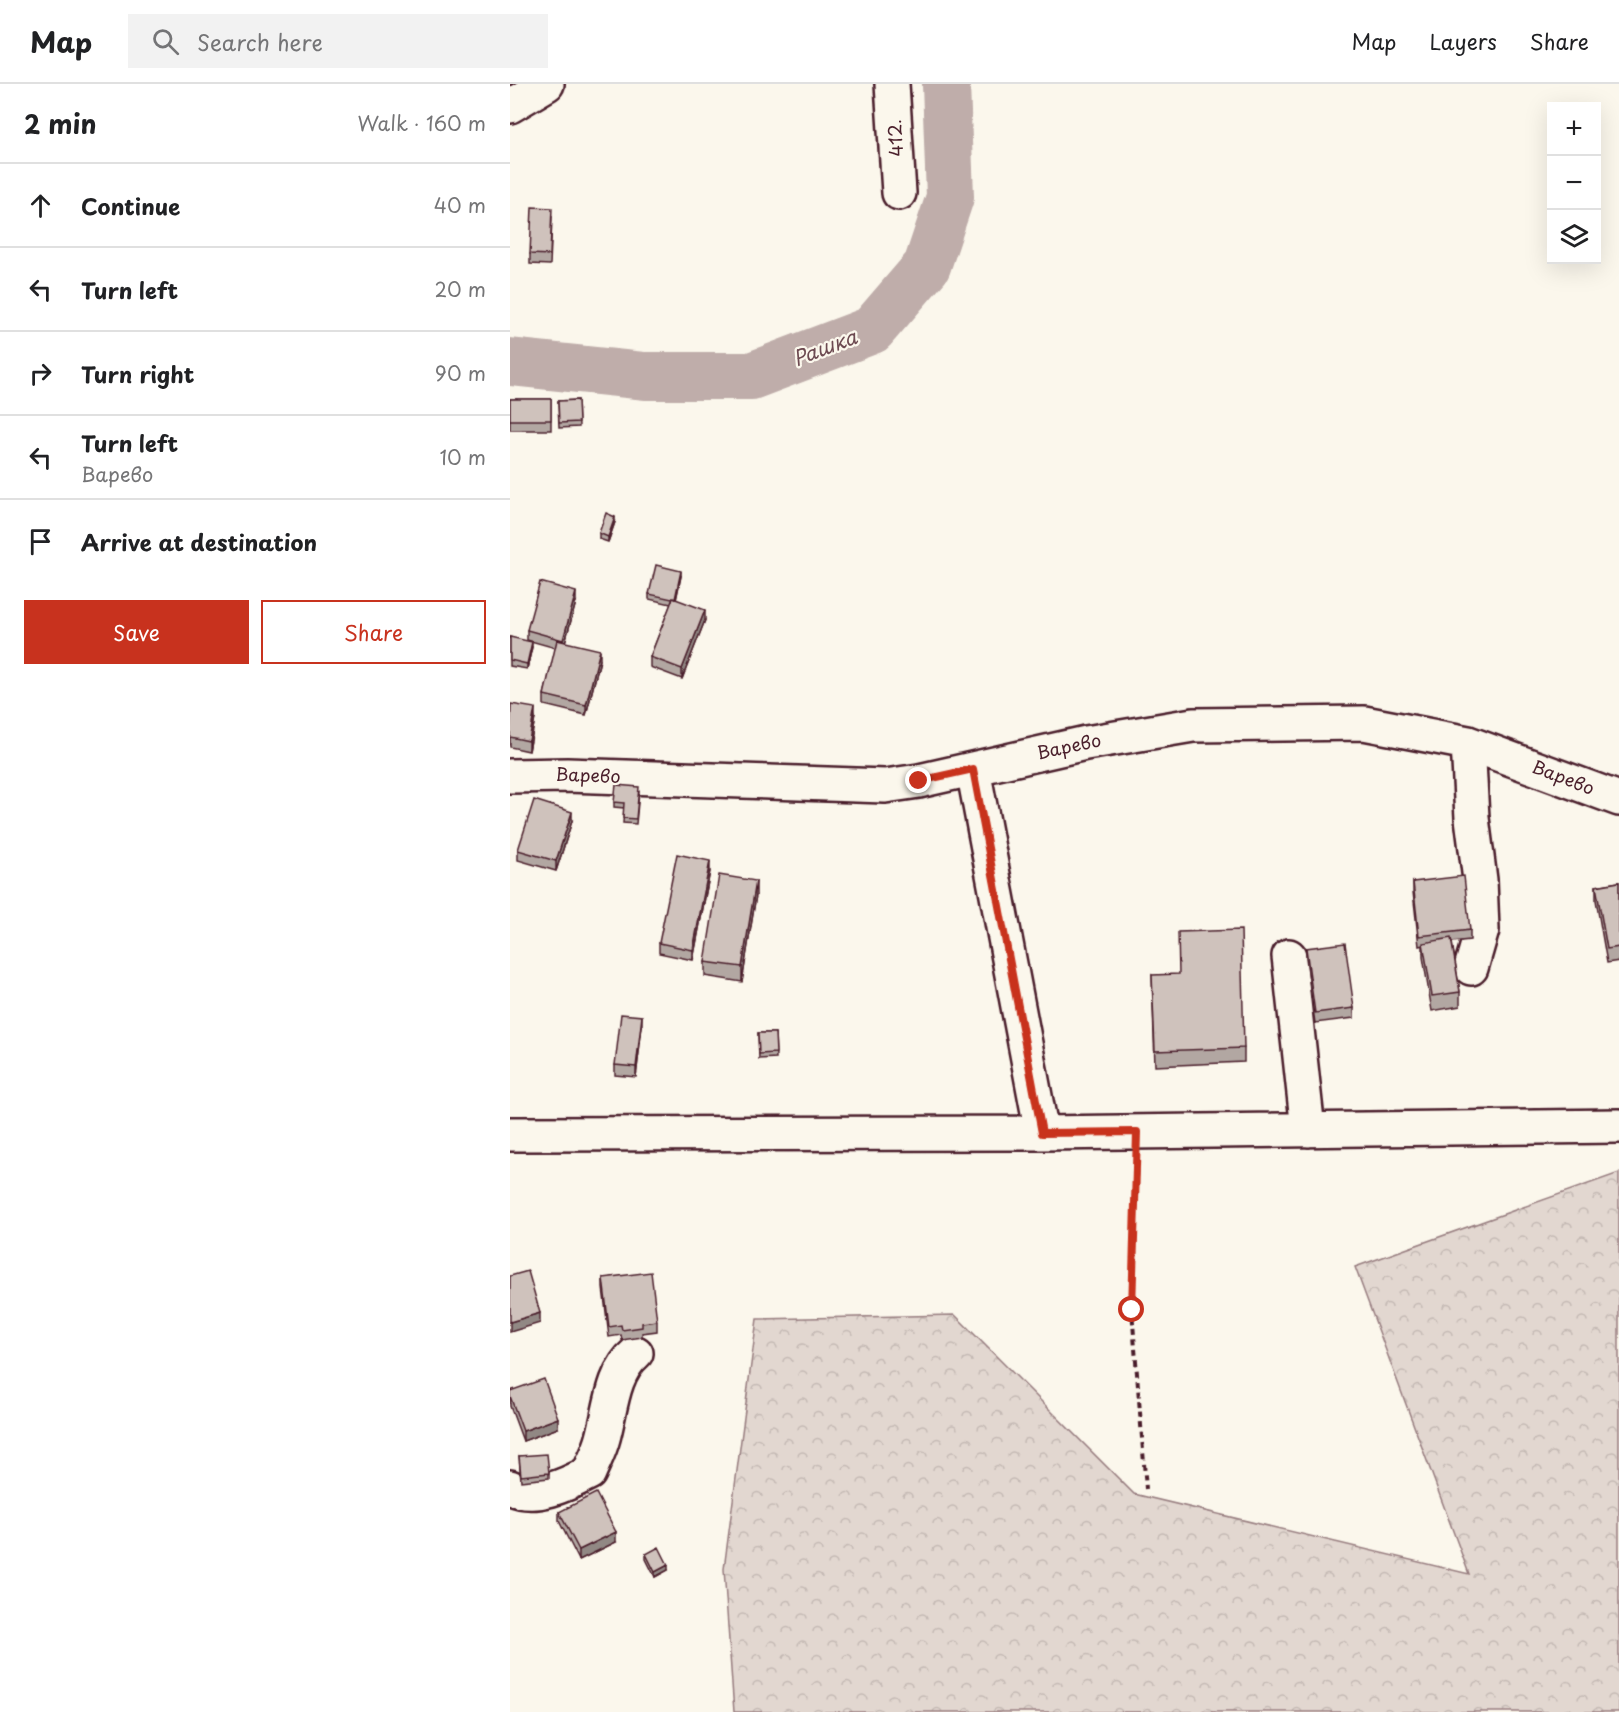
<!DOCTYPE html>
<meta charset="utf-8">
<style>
:root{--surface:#fff;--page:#f2f2f2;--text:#202124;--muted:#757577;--line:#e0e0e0;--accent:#c8321e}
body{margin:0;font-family:"Playpen Sans",sans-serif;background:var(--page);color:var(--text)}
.controls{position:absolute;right:18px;top:18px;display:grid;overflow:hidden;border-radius:0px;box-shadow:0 6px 24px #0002}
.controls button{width:54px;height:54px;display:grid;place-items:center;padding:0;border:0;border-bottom:2px solid var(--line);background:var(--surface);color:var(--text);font:30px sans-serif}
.stop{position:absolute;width:18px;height:18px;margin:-14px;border:4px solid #c8321e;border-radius:50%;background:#fff}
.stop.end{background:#c8321e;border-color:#fff;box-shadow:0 2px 6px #0008}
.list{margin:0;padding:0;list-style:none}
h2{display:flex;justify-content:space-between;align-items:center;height:78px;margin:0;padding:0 24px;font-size:26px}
h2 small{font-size:20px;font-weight:400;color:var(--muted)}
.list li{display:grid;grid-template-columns:39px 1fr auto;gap:18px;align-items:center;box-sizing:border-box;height:84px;padding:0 24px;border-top:2px solid var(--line)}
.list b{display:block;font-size:22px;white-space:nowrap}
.list p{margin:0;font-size:20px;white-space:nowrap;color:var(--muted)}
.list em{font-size:20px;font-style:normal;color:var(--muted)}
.actions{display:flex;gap:12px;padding:18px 24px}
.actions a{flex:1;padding:14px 0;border:2px solid var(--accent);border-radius:0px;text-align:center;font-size:21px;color:var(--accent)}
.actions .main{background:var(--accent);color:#fff}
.icon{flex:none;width:33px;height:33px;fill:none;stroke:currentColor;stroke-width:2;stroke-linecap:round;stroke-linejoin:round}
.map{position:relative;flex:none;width:1109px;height:1628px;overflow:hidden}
header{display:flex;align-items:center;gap:36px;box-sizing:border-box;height:84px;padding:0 30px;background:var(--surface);border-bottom:2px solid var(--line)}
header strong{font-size:28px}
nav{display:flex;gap:33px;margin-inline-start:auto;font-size:21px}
.search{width:420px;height:54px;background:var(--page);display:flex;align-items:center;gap:15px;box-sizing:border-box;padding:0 21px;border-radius:0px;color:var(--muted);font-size:22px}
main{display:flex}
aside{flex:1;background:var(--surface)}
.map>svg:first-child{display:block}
.forest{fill:url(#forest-crowns);stroke:#967b7e;stroke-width:1.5}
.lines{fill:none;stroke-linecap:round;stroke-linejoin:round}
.river{stroke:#bfadaa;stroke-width:48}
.minor-casing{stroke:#4a1f2b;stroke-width:38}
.path{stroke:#4a1f2b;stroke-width:4;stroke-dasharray:6 4.5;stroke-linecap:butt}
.minor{stroke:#fbf7ec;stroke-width:33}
.wall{fill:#b2a7a2;stroke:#4a1f2b;stroke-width:1.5}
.shaded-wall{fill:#918884;stroke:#4a1f2b;stroke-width:1.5}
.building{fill:#cfc2bc;stroke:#4a1f2b;stroke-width:1.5}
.route{stroke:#c8321e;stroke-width:8}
.labels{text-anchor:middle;stroke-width:4.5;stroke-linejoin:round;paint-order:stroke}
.street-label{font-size:18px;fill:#4a1f2b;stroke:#fbf7ec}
.water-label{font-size:20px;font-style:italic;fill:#6d4a51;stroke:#fbf7ec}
</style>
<header>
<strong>Map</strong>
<div class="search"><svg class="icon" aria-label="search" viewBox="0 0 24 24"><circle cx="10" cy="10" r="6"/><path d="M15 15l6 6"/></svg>Search here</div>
<nav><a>Map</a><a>Layers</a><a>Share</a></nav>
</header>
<main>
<aside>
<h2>2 min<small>Walk · 160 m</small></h2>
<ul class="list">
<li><svg class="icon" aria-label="ahead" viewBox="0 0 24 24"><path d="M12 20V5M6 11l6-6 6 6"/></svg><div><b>Continue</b></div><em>40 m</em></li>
<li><svg class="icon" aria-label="left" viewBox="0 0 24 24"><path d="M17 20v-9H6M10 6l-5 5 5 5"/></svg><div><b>Turn left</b></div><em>20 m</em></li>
<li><svg class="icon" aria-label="right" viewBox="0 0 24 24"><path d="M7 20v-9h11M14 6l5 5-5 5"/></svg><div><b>Turn right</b></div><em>90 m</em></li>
<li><svg class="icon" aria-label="left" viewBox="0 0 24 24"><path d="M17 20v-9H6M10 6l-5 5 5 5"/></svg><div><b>Turn left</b><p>Варево</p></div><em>10 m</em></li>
<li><svg class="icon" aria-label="arrive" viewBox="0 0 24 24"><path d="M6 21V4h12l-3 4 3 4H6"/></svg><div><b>Arrive at destination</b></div></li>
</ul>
<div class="actions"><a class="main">Save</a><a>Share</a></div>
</aside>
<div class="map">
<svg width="1109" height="1628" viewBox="0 0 1109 1628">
<defs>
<pattern id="forest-crowns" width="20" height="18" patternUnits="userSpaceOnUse" patternTransform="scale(1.5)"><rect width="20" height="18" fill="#e2d7d0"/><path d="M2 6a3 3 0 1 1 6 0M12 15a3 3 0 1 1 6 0" fill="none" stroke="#c3b8b3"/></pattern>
</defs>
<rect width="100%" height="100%" fill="#fbf7ec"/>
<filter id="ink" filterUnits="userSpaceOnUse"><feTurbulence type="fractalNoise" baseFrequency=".0167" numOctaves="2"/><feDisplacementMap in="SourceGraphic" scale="12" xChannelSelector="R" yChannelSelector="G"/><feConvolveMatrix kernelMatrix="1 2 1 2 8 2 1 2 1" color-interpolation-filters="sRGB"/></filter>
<g filter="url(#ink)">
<path class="forest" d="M1109,1089v539h-885l-10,-143 33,-250 198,-4 179,179 335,80 -114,-307z"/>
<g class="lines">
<path class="river" d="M0,278l135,14h106l121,-46 55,-64 23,-69 -4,-113"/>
<defs>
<path id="minor" d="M382,0l7,109
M0,22l37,-22
M958,659l4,75 8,62 2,50 -11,38
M463,685l69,364
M0,692l57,-1 318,11 34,-5 167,-38 107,-18 171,-2 104,20 151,56
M779,872l19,174
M0,1050l532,-1 577,-7
M0,1403c24,14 58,-3 79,-14 5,-12 11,-23 14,-35 8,-28 9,-65 33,-85"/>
</defs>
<use href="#minor" class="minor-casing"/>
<path class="path" d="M627,1076l-5,150 14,179"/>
<use href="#minor" class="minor"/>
</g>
<path class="wall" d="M42,134l-2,47 -20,-1v-10z
M0,315h41v31h-41z
M68,316l1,27 -20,1 -1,-27z
M105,438l-7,20 -9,-3v-6z
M171,492l-5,23 29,21 -23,59 -32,-12v-10l21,-53 -22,-5v-5z
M66,518l-11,40 35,18 -14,55 -42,-10v-10l12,-47 -29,-8v-10z
M0,553l22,10 -5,22 -17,-3z
M0,623l25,11 -6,33 -19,-4z
M129,708l-3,32 -13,-1 1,-15 -10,-1v-5z
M62,737l-16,50 -38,-11v-10z
M200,787l-17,89 -34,-7v-10z
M903,798l57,48v10l-18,2 8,50v14l-28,5 -9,-54v-12l-4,1 -6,-54z
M1109,798v79l-12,2 -11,-63v-14z
M246,811l-14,87 -37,-6v-14z
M796,864l48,60v10l-39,5 -9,-65z
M642,891l92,73v14l-89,4z
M132,942l-6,51 -21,-2v-10z
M248,949h17l1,25 -17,1z
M93,1194l54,43v10l-15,2v4l-20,3 -1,-5 -12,2 -6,-49z
M0,1307l48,37 -35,13 -13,-35z
M9,1372l30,17v5l-28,3z
M49,1428l57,30 -37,18 -20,-39z
M136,1470l22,16 -13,7 -9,-18z"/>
<path class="shaded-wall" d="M105,433v5l-7,20v-5z
M171,487v5l-6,29v-5z
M66,508v10l-13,48v-10z
M195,526v10l-23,59v-10z
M22,558v5l-5,22v-5z
M90,566v10l-14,55v-10z
M25,624v10l-6,33v-10z
M62,728v9l-16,50v-10z
M200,777v10l-17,89v-10z
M246,797v14l-14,87v-15z
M132,932v10l-6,51v-10z
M30,1229v10l-30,9v-10z
M48,1334v10l-35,13v-10z
M106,1448v10l-37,18v-10z
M158,1481v5l-13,7v-5z"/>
<path class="building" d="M22,123l20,1 -2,47 -20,-1z
M0,315h41v21h-41z
M68,316l1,22 -20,1 -1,-22z
M96,429l9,4 -7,20 -9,-4z
M146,481l25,6 -6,28 -2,-1 -1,1 -23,-5z
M30,498l36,10 -13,48 -36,-10z
M163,514l32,12 -23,59 -32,-12z
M0,553l22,5 -5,22 -17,-4z
M47,556l43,10 -14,55 -42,-10z
M1,620l24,4 -6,33 -19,-4z
M106,701l23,2 -3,32 -13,-1 1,-15 -10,-1z
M24,716l38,12 -16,49 -38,-11z
M167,770l33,7 -17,89 -34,-7z
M209,791l37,6 -14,86 -37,-5z
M954,792l6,54 -51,6 -6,-54z
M1109,798v65l-12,2 -11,-63z
M731,846l3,118 -89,3 -3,-76 27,-1 -1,-42z
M941,854l9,54 -28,4 -9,-53z
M835,859l9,65 -39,5 -9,-65z
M111,930l21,2 -6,51 -21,-2z
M248,949h17l1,20 -17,1z
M18,1187l12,42 -30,9v-46z
M141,1188l6,49 -15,2v4l-20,3 -1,-5 -12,2 -6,-49z
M34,1295l14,39 -35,13 -13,-35v-5z
M37,1370l2,19 -28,3 -2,-20z
M86,1409l20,39 -37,18 -20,-38z
M149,1463l9,18 -13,7 -9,-18z"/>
</g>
<g class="lines" filter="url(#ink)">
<path class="route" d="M409,697l54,-12 69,364 95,-1 -5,178"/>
</g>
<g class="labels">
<g class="street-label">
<text transform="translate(386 54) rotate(-94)" y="6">412.</text>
<text transform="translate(559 663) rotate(-12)" y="6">Варево</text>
<text transform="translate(78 692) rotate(2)" y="6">Варево</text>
<text transform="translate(1053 694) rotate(21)" y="6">Варево</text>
</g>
<g class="water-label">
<text transform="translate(315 264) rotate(-21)" y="7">Рашка</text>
</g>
</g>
</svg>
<div class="controls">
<button>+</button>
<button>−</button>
<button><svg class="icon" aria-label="layers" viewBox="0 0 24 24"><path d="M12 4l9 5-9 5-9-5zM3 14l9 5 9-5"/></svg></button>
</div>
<div class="stop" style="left:622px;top:1226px"></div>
<div class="stop end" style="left:409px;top:697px"></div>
</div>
</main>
